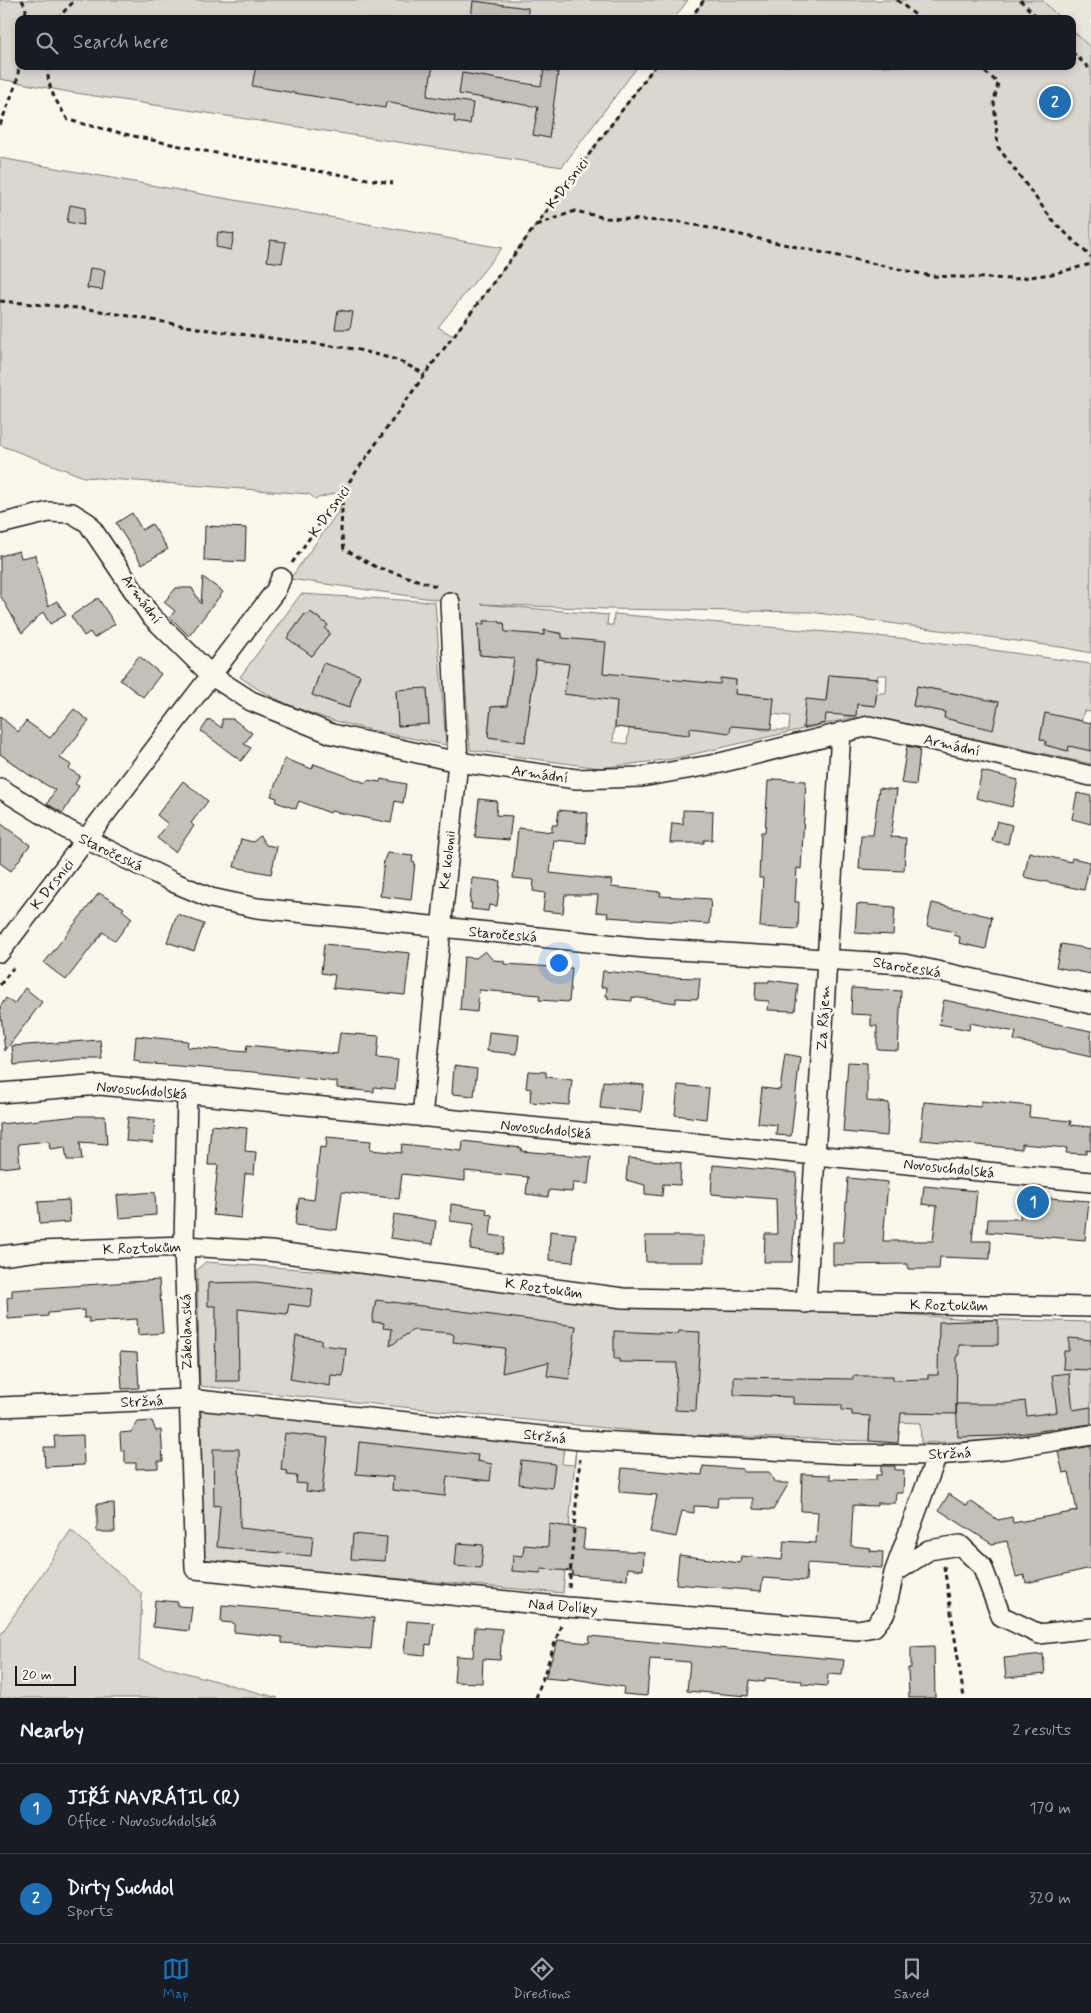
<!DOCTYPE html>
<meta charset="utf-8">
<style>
:root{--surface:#171b24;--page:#20242c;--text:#f1f3f6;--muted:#9ea1a6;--line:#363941;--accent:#1f6fb2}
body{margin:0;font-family:Mynerve,sans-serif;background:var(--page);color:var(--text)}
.scale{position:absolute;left:15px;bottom:12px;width:61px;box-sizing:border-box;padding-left:5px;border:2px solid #1c1c1c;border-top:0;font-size:14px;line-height:18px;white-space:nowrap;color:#1c1c1c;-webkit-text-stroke:4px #fbf7ec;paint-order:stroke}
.you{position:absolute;left:558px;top:962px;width:18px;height:18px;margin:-12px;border:4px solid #fff;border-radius:50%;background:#1a73e8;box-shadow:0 0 0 8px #1a73e833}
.badge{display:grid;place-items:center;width:32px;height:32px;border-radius:50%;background:var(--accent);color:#fff;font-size:16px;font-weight:700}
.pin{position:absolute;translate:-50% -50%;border:2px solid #fff;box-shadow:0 1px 5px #0006}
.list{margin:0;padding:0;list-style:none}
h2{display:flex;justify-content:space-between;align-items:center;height:65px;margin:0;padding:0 20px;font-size:21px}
h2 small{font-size:16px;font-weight:400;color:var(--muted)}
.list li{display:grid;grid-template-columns:32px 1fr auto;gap:15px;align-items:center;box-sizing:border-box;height:90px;padding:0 20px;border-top:1px solid var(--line)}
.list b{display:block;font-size:19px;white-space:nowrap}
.list p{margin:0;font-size:16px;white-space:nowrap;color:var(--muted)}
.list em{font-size:16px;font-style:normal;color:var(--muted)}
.icon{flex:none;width:28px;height:28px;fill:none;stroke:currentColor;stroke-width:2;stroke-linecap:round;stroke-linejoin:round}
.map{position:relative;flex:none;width:1091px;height:1698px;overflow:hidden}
.search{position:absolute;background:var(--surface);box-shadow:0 2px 8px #0003;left:15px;right:15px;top:15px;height:55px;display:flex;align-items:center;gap:12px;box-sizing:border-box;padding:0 18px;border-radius:10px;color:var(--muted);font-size:19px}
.sheet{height:245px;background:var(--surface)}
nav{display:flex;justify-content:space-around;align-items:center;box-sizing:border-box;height:70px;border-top:1px solid var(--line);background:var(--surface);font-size:14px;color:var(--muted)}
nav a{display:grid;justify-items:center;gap:2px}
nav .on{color:var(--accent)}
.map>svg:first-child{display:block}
.built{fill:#eae6dc}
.green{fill:#dad7ce;stroke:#7b7a75;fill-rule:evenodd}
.building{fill:#c3c0b8;stroke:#1c1c1c}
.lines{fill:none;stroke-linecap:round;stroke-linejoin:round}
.minor-casing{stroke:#1c1c1c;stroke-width:22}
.path{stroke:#1c1c1c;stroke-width:3;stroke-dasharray:5 4;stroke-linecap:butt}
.minor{stroke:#fbf7ec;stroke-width:19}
.labels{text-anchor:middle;stroke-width:5;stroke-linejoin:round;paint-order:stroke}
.street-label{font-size:15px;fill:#1c1c1c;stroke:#fbf7ec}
</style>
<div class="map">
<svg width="1091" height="1698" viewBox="0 0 1091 1698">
<rect width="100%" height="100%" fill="#fbf7ec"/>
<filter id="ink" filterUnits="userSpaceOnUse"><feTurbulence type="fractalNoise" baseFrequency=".02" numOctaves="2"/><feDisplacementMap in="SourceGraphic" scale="10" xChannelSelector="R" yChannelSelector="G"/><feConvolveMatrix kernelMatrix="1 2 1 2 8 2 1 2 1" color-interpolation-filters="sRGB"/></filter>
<g filter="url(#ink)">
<path class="built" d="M1042,0h49v48l-19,-18v-11h-11z"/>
<path class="green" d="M0,0h688l-14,19h-655v47h619l-76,101 -493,-75 -69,-13z
M704,0h338l19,19h-371z
M1072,30l19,18v605l-24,-5 -256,-36 -204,-3 -126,-5 127,11 -1,10h6l1,-11 308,26 169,24v48l-7,-1 -3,11 -36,-8 -5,25 6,2v4l22,6 1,-5 22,3v15l-210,-46h-30l-179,41 -72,9 -130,-18 -10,-147 -170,-24 50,-70 3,-18 -28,8 -6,-5 -225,-17 -84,-32v-287l502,90 -64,79 15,9 202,-270h417zM484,621h15l1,2h4l1,18 23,-7 16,1v-4l18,2 -2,29 -81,-7v-31h5zM511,675l23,3 -9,64 -37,-5 3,-30 16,-1zM829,675l48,4 1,-4h9l-1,18h-9l-2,13 -18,-2 -2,12h-11v-8l-18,-9zM721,678l15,2 -1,14 39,4 -2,16 18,2 -1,14h-26l-32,-9 -17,10zM566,682l13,1 19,15 -34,-4zM917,686l26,5 -3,20 -27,-5zM949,692l19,4 -6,26 -18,-5zM617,706l23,24 -11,-1 -2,15 -14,-2z
M301,594l134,8 11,143c-70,-14 -148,-25 -206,-68zM311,612l17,13 -3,4 4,4 -17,23 -24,-19 17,-23 2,2zM359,675l-10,33 -27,-9v-1zM427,689l2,35 -31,2 -2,-35z
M205,1262l765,57 121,3v85l-18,3 -18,-35 5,59 -48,6 -91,3 -1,-20 -50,-2 -1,20 -206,-7 -463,-48 -3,-116z
M201,1410l363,38 -2,16 12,1 2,-16 -13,144 -356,-31 -4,-5z
M71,1530l71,64 -3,66 139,38h-278v-62z"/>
<path class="building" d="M473,1l55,7v11h-57z
M256,66h177l-6,30 46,7 -3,21 -16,-2 1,-6 -69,-14 -1,6 -133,-22z
M544,70l14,2 -9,66 -16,-3 5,-28 -79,-13 3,-21 79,13z
M70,205l15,3 -2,17 -16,-3z
M218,232l16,2 -3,16 -15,-3z
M270,240l16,2 -4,21 -15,-2z
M90,268l15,2 -3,20 -15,-2z
M338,310l15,2 -3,17h-15z
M132,513l10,17 10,-6 16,25 -26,15 -26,-41z
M205,526l41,2 -1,34 -41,-2z
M19,551l2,7 14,-3 13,51 9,-5 9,14 -16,9 -7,-12 -21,21 -22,-38v-39z
M203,577l20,15 -34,44 -19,-19 5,-6 -11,-9 12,-14h16l9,16z
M98,598l17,26 -21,14 -4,-6 -6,4 -13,-20z
M310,612l18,13 -3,4 5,4 -18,23 -25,-18 18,-24 2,2z
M484,621h15l1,2h4l1,9 39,3v-5l18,4v4l44,4 -3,31 117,11v-6l16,2 -1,14 39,4 -3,31 -40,-3 -1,7 -40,-5 -1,7 -74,-8 2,-26 -53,-7 5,-30 -33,-4 -11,82 -37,-5 3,-30 16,-1 7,-48 -34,-3 -2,-31h6z
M139,656l22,18 -18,23 -23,-17z
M323,663l37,12 -11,33 -37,-13z
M829,675l49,4 -3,27 -18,-2 -1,12 -30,-2 -1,9 -22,5 3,-29 20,2z
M917,686l82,16 -6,28 -49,-12 1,-6 -32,-6z
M427,688l2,36 -31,2 -2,-36z
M74,709l15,12 -29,37 11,7 -2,4 11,7 -5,8 4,2 -16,27 -16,-9 8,-14 -26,-15 -29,-21v-38l18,16 8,-11 24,17z
M1045,713l46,10v28l-22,-5 -1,5 -23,-6 1,-4 -6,-2z
M209,719l13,9v-9h11l19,14 -8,11 7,4 -10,13 -40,-30z
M907,746l13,3 -4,36 -15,-2z
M285,759l27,10 2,-5 52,19 1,-3 13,2 1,-3 25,5 -3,19 -8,-2 -4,22 -60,-12 -1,2 -31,-12 -3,8 -20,-7 1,-4 -6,-2z
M982,771l36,9 -6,27 -36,-9z
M774,779l32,2 -5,88 -4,-1 -2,34h4l-1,27 -38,-2 3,-49h-4l2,-46h4l3,-51h6z
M183,781l25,20 -17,22 3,3 -19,26 -18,-14 11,-14 -11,-9z
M879,788l18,2 -6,47 15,1 -2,33 -45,-2 2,-34h12z
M1077,793l14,3v28l-19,-5z
M479,799l18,2 -1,14 16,1 -3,24 -34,-3z
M559,810l29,3 -2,30 -32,-3 -4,33 62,7 -1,7 50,5 -1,4 51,3 -2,25 -102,-7 1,-4 -12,-1 2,-17h-33l-2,18 -20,-2 2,-18 -12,-2 1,-11 -21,-2 5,-50 34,4v-7h5z
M683,810l30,1 -1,29h-8v3h-34l2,-20 11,1z
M997,821l15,4 -4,19 -16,-3z
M0,823l30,22 -19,26 -11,-8z
M260,836l6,9 11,2 -6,27 -37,-7 7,-28 12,3z
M1029,852l42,10 1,-4 18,4 -6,28 -60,-13z
M387,853l26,3 -1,6 3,1 -4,37 -31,-4 4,-36z
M472,878l28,3 -3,25 -8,-1 -1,6 -17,-2 1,-6h-2z
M99,893l25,15 -2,2 10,8 -17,23 -12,-9 -37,48 -22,-17z
M932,903l60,14 -6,32 -27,-6 1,-6 -6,-2 1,-3 -28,-6z
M857,904l38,3 -2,28 -38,-2z
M177,914l27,10 -10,27 -27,-9z
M324,944l86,9 -5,42 -72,-7 2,-13 -14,-2z
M1061,944l30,5v25l-35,-7z
M485,951l8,9 11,1v3l68,4 -3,34 -30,-2 1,-5 -61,-5 -2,22 -17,-2 4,-53 12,1z
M603,971l59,6 38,1 -2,21 -22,-1v5l-44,-6v4l-24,-2v-3h-2l1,-9h-6z
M769,980l29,4 -3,27 -27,-1 1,-9 -14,-1 1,-18h13z
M25,988l17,14 -37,49 -5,-44 6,-9 8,6z
M852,988l49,3 -3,59 -21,-1v-23h-6v-11l-20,-1z
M944,1000l147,31v26l-77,-17 2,-8 -46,-9 -1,7 -30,-6z
M489,1032l30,3 -2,19 -30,-3z
M340,1033l39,3 -2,22 21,2 -3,29 -21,-2v5l-37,-4v-6l-83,-10 -114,-9v-2l-6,-1 2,-24 52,5 -1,6 59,5 1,-7 90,9z
M100,1040l2,19h-27l-61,6 -2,-19z
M785,1054l15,3 -9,79 -15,-1 1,-10 -19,-2 4,-35 18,2z
M848,1062l19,1v38l22,2 -2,33 -44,-4z
M454,1066l23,3 -3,27 -22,-2z
M528,1071l18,1v5l26,3 -3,25 -39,-3 1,-13 -5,-1z
M603,1081l41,4 -3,27 -41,-4z
M678,1085l31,3 -3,31 -31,-4z
M981,1101l49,5 -1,11 42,4 -1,4 21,2v24l-5,-1v4l-20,-1 1,-5 -45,-4v5l-101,-9 3,-38 57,5z
M78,1116h27l2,28 -27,-2 2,18h-15l-2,-13 -15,2 -1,-8 -31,3 2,22 -20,2v-44z
M128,1117l27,3 -2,23 -27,-2z
M211,1125l36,3 -2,23 11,1 -2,22h-9l-4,44 -28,-3 5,-50h-10z
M327,1137l44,4 -1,9 31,3 1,-9 60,7 1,-10 59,7 -1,3 70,6 -3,27 -15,-1 -1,9 -23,-2 -1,7 -22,-3 2,-17 -63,-6v10l-63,-7 -3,25 -57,-7 -5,38 -42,-5 4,-27 15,2 6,-53 6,1z
M628,1158l53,5 -1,22 -17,-1 -1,12 -17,-2v-9l-19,-5z
M713,1165l84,8 -5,89h-28l1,-28h12l-1,-35 -65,-5z
M848,1178l40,4 -5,59h50l4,-35 -15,-2 2,-18 53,5 -5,50h19l-1,18 -50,-2 -1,12h-31v-5l-75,1v-23h10z
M155,1192l1,23 -37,3 -2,-23z
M1022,1196l67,5 -4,39 -98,-8 1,-13h32z
M69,1200l1,22 -30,2 -2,-22z
M451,1204l36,5 -1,5 6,1 -2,20 15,2 -3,17 -32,-5 4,-25 -24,-3z
M394,1214l42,7 -3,23 -43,-6z
M550,1231l26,3 -3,28 -24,-2z
M645,1236h59v26h-58z
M159,1280l4,53 -25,2 -1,-16 -48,3v-4h-5v-8l-36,3v3l-40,3 -1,-21 5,-1v-7z
M256,1282l57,7 -2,18 -22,-3 -2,10 -49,-5 1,72h-24l1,-75h-8v-23z
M376,1300l200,26 -7,53 -22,-3 2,-14 -47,11 3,-25 -52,-6 1,-7 -4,-2 -37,-3 -23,16 2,-17 -9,-1 1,-5 -12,-1z
M998,1320v25h-39v10h-2l-1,59 -55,-1 -3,30 -29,-2 1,-25 -18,-1v-4l-10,-1v-5l-49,-1v-7l-59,-2v-18l119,2v-3h40v4l35,-1v-4h10l1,-53z
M614,1331l64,3 1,-3 21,1 -4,79 -21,-1 2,-47 -58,-1v-3h-5z
M296,1336l25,4v5l25,3 -3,28 -12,-1 -1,11 -40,-7z
M1069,1338l22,2v30l-28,-1 1,-18h5z
M120,1352l17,1 2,35 -17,1z
M1069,1373l4,37 18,-3v17l-88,12 -45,1 -2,-33h50l19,-3 2,15 30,-4 -5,-37z
M152,1421l4,10 5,-1 2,31h-5v7l-22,1v-6h-11v-12h-4l-1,-18 11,-1 7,-10z
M285,1433l43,5 -6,55 -16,-2 1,-7 -11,-1 1,-7 -10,-1 1,-4 -7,-1z
M83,1435l1,30 -39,2 -1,-20h11l-1,-11z
M359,1442l119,13 -1,6 15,3 -2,17 -43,-5 -2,20 -53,-6 1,-13 -37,-3z
M1091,1446v122l-65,15 -2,-8 -8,2 -9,-36 -15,3 -53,-34 10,-16 18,12 3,-5 28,19 14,-3 1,6 64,-12 -8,-39 -6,1 -5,-21z
M213,1449h26l1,79 73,8 -2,20 -94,-9 3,-42 -6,1z
M521,1460l34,4 -3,24 -33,-4z
M703,1466l40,3v3h26l6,11h14l-16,27 -20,-1v-11h-35l-1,9 -23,-1v7l-12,-2 -6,26 -26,-5 7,-37 -38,-3 3,-24 80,7z
M881,1466h14v4h9l-1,23h-7l-1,10h-18v3l-24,-1 -2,41 20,2 -1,3 13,1 -1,16 -75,-5 -1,18 -43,-3 -2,13 -85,-7 3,-29 61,8 1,-7 41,4 2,-19 32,2 2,-31 -17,-1 1,-37 28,1v4l46,1v-5h5z
M114,1503l1,29h-18v-28z
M549,1524l36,5 -2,20 61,3 -1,18 -15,-2 -1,11 -55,-4 1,-4 -32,-2 -1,4 -28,-2 1,-16 10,1 1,-11 24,2z
M353,1534l34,3 -2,24 -34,-2z
M457,1543l26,2 -2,23 -26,-2z
M155,1600l23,2v4l14,1 -3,24 -36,-4z
M222,1605l152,13 -3,31 -89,-6v-6l-48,-5v-9l-13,-1z
M407,1621l27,2 -3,22 -5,-1 -1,11 -21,-2z
M475,1627l27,2 -2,31 -17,-1 -1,24 -28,-1 2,-26 17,1z
M590,1636l254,24 -2,15 -14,-1 -1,12 -25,-2v-3l-37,-3v4l-15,-2 -2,16 -61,-5 3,-29 -40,-3 -3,37 -24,-2 1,-7 -56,-9v2l-23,-2 13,-38 31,3z
M934,1646l1,52h-26l-1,-30h3v-21z
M1043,1654l2,20 -39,4 -2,-20z"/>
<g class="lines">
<defs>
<path id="minor" d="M0,524l49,-12 23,1 16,10 62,92 62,61 39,25 81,33 126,28 118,17 65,-2 75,-13 153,-38 222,50
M0,788l68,42 105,52 38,16 46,10 388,40 259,16 187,40
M0,952l276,-362 5,-12
M0,1093l100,-8 991,97
M187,1094l-3,152 11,323 372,38 290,23 17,-3 11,-14 9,-40 43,-118
M422,1117l36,-355 -8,-160
M0,1256l39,-5 145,-5 86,5 353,47 468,9
M806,1303l35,-571
M0,1407l188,-8 392,41 266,14 91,1 68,-6 86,-14
M894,1573l35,-23 31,-5 22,21 19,50 38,18 52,-6"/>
</defs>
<use href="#minor" class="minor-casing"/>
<path class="path" d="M22,0l4,8 -1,11
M897,0l23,19
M1020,0l19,19
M57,19l18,-19
M690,19l14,-19
M1072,52l19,18
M48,66c-2,22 9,36 20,54 107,28 216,46 325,63
M978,66l20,17 -4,19 4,45 55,74 38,36
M0,125l17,-43 2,-16
M537,225l38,-14 31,7 75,4 250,54 83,3 38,-5 39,-10
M0,301l89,8 120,21 146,19 42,11 28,14
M343,491l-2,39 3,19 32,18 63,20
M292,563l133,-189 230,-308
M0,985l13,-17
M944,1566l20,132
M569,1588l11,-129
M536,1698l25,-73"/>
<use href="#minor" class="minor"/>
</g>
</g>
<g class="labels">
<g class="street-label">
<text transform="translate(567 183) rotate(-53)" y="5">K Drsnici</text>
<text transform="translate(329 511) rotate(-55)" y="5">K Drsnici</text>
<text transform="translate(142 599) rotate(54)" y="5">Armádní</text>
<text transform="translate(952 745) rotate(13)" y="5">Armádní</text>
<text transform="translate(540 774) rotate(8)" y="5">Armádní</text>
<text transform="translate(111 852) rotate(26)" y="5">Staročeská</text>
<text transform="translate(447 860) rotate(-84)" y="5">Ke kolonii</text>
<text transform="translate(52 884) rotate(-52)" y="5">K Drsnici</text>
<text transform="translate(503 934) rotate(5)" y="5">Staročeská</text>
<text transform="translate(907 967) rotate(9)" y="5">Staročeská</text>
<text transform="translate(823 1018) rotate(-87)" y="5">Za Rájem</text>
<text transform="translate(142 1090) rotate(5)" y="5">Novosuchdolská</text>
<text transform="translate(546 1129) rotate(6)" y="5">Novosuchdolská</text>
<text transform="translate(949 1168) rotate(6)" y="5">Novosuchdolská</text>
<text transform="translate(142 1248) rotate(-2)" y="5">K Roztokům</text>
<text transform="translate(544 1288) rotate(8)" y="5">K Roztokům</text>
<text transform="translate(949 1305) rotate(1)" y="5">K Roztokům</text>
<text transform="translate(186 1332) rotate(-91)" y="5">Zákolanská</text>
<text transform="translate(142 1401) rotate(-3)" y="5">Stržná</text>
<text transform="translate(545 1436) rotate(6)" y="5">Stržná</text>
<text transform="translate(950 1453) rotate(-3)" y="5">Stržná</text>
<text transform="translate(563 1606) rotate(5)" y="5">Nad Dolíky</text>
</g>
</g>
</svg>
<div class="scale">20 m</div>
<div class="you"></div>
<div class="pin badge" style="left:1033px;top:1202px">1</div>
<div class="pin badge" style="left:1055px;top:102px">2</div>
<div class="search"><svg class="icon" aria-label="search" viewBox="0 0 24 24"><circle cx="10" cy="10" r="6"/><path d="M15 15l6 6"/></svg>Search here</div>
</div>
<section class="sheet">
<h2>Nearby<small>2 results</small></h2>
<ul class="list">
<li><span class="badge">1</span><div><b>JIŘÍ NAVRÁTIL (R)</b><p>Office · Novosuchdolská</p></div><em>170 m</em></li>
<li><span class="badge">2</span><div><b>Dirty Suchdol</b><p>Sports</p></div><em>320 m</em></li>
</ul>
</section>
<nav>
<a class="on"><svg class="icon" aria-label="map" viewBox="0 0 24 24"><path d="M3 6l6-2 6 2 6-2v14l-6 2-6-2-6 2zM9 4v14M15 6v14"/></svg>Map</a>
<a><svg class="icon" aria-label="directions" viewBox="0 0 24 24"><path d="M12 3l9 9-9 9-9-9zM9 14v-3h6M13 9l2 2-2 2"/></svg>Directions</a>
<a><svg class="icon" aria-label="saved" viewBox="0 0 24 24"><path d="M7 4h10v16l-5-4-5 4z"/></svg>Saved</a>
</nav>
